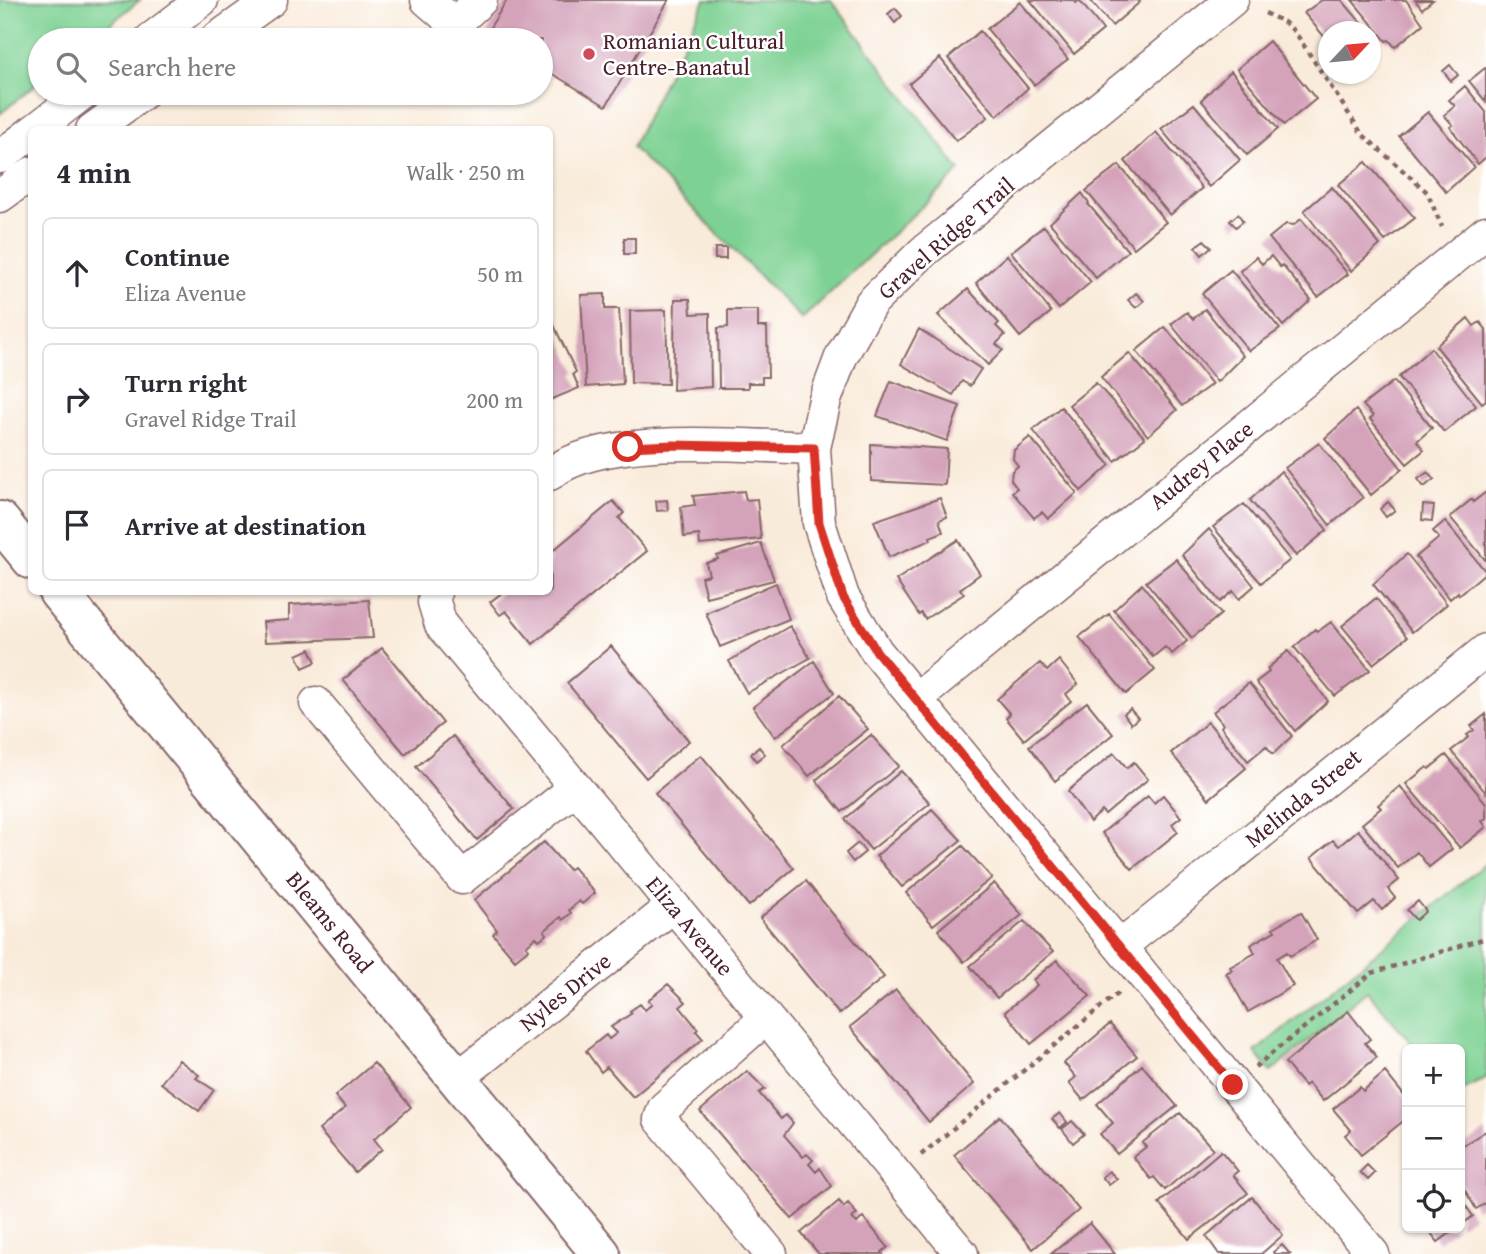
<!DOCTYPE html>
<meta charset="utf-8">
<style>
:root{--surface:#fff;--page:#f7f7f7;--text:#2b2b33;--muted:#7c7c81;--line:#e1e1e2}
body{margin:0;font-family:"Gentium Book Plus",serif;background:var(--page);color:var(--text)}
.controls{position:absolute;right:21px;bottom:21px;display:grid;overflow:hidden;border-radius:10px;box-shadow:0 2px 5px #0004}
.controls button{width:63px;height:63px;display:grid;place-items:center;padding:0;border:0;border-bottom:2px solid var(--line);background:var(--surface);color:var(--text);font:35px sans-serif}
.compass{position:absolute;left:1318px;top:21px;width:63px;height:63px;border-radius:50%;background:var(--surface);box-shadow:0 2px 5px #0004;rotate:64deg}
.stop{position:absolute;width:21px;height:21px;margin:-16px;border:5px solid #d93025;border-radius:50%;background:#fff}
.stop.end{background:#d93025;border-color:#fff;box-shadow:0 2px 7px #0008}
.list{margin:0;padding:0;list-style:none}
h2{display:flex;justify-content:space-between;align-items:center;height:91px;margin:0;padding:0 28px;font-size:30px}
h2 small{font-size:23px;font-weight:400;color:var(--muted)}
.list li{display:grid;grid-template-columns:46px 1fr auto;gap:21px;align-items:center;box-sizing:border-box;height:112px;margin:0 14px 14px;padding:0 14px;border:2px solid var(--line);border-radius:10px}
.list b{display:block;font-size:26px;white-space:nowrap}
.list p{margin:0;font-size:23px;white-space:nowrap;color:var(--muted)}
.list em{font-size:23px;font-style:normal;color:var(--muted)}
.icon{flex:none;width:38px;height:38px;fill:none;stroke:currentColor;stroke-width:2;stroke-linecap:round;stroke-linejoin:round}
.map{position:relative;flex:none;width:1486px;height:1254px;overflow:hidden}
.search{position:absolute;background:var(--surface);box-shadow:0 2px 5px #0004;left:28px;top:28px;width:525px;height:77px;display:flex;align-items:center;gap:18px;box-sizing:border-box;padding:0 24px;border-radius:38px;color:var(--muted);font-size:26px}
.panel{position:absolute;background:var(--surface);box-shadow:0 2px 5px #0004;left:28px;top:126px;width:525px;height:469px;border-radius:10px}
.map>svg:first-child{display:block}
.green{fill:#7dd193;stroke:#64785f;stroke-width:2}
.building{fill:#d4a3ba}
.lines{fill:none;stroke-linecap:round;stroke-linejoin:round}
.minor-casing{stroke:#876668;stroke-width:35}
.major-casing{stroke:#876668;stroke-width:42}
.path{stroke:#876668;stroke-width:4.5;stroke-dasharray:5 5;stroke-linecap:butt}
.minor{stroke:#fff;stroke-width:32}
.major{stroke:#fff;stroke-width:38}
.route{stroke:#d93025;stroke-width:9}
.poi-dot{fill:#d1495b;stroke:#fff;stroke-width:2.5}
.labels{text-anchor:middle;stroke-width:5;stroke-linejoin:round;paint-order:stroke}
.poi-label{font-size:23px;fill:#4a1f2b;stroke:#fff;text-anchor:start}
.street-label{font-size:23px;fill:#4a1f2b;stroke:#fff}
</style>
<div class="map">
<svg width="1486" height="1254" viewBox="0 0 1486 1254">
<rect width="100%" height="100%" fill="#fff"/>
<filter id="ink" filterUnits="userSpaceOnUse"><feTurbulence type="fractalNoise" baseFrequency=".0143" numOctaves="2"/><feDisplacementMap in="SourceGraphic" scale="14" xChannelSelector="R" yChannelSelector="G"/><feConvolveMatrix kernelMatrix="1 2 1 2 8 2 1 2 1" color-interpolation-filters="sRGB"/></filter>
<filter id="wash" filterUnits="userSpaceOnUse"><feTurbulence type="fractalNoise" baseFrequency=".00686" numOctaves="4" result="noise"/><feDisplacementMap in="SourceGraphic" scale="28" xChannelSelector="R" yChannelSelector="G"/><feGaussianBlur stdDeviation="1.57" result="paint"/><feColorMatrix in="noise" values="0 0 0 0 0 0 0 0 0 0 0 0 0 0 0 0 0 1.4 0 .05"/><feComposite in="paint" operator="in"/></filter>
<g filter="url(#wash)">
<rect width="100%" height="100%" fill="#f9ebda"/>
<path class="green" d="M0,0h140l-50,40h-50v41l-40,33z
M705,0h126l129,171 -158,148 -170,-172z
M1486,863v216l-26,12v-42h-43l-50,-58 -96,81 -16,-20z"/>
<g id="blocks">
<path class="building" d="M507,0h162l-63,106 -65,-39v-27h-45l-10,-6z
M1030,0h43l3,3 3,-3 24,30 -29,24z
M1090,0h48l2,2 -28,24z
M1322,0h20l27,32h-41v9l-24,-28z
M1352,0h54l17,24 -28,23 -6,-7 -3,1z
M1415,0h18l-11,9z
M1020,2l48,57 -34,26 -47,-56z
M895,8l7,8 -7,7 -7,-9z
M980,31l48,57 -31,28 -49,-58z
M1370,34l10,12 -10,8z
M1269,41l47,58 -32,26 -47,-56z
M940,58l48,59 -32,24 -47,-57z
M1450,65l8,10 -7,6 -8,-10z
M1485,68l1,2v32l-17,-21z
M1231,71l47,58 -31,26 -46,-55z
M1465,86l21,26v45l-8,7 -28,-37 3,-2 -9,-10 11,-9 -6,-6z
M1194,104l46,56 -31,27 -48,-58z
M1428,112l46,55 -28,25 -47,-56z
M1156,132l46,56 -32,27 -45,-54z
M1366,162l49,56 -30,23 -47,-56z
M1119,165l47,57 -32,26 -48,-57z
M1332,187l48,58 -29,26 -47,-60z
M1082,193l7,10 -1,1 40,47 -32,27 -46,-55z
M1238,214l5,7 -7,6 -6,-6z
M1301,219l47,55 -30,23 -49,-59 17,-14 8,1z
M1044,226l47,56 -32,27 -48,-57z
M624,238h11v16h-11z
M1204,240l7,7 -9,8 -7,-8z
M715,248h11v11h-11z
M1007,255l44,57 -31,25 -44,-54z
M1271,256l9,11 2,-2 29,35 -28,26 -43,-55 16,-14 6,7z
M1231,270l49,59 -31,22 -47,-57z
M968,289l31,34 -3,3 9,9 -9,9 7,6 -15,15 -50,-50z
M1136,293l8,8 -8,7 -8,-8z
M605,294v15h14l4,75 -37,3 -5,-92z
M675,299h15l1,15 19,-1 1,74 -38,3z
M1205,309l38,47 -26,26 -46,-58 16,-12 6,7z
M666,310l2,74 -37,-1 -1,-72z
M728,310h30v17h9l1,50h-6v6h-14v5h-29l-1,-60 10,-1z
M550,317l26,55 -3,2 6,14 -29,12z
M1468,318l6,8 6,-4 6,7v71l-4,3 -46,-57z
M1165,327l47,57 -30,22 -46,-55z
M919,329l62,40 -11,17 -8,-5 -9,14 -52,-31z
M1431,348l45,58 -32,26 -45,-55z
M1129,353l48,57 -29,26 -47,-59z
M891,381l69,25 -13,35 -70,-25z
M1394,381l38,47 -15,13 7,9 -17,14 -37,-45 3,-3 -10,-11z
M1096,383l49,55 -30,23 -46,-56z
M1061,407l49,58 -29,26 -48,-61z
M1356,410l46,59 -31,26 -46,-57z
M1030,437l47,56 -29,26 -6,-7 -8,6 -22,-26 5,-4 -6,-8 1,-9 6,-5 -5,-7 1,-9z
M1319,443l44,55 -33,27 -45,-57z
M871,444l76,5 -2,36 -74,-4z
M1281,471l46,59 -31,26 -46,-56z
M1428,472l6,7 -10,8 -6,-8z
M744,491l2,9 11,-1 4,40 -61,6 -1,-10 -15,2 -3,-30 14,-2 -2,-9z
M1486,492v69l-36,-44 22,-18 1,3z
M940,498l7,19 -8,3 4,12 -13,5 1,3 -42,17 -15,-36z
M667,500l1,10 -11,1 -1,-10z
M613,501l11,12 -5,5 28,33 -114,93 -27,-33 -6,4 -10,-13 13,-10h47v-39z
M1388,502l7,8 -9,7 -6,-8z
M1244,504l46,56 -29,23 -48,-56z
M1423,505l11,1 -2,15 -10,-1z
M1445,521l41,51 -27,23 -1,-3 -8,7 -34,-42 23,-19 -6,-7z
M1209,529l45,57 -15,13 -6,-8 -13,11 -38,-47z
M958,540l22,34 -20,15 4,5 -39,25 -4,-6 -2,2 -23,-35z
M761,543l13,37 -68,17 -5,-20 8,-2 -3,-12 12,-4 -1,-3z
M1407,554l40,50 -35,28 -39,-48z
M1176,559l45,55 -29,24 -46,-56z
M776,583l13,36 -69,28 -14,-34z
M1142,584l45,57 -15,13 -7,-7 -12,10 -39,-47z
M1376,598l31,39 -34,27 -31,-38z
M369,600l4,38 -108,4 -2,-20 26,-2v-15z
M1109,614l46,56 -29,24 -47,-57z
M1331,622l39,48 -35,26 -41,-49 21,-18 2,3z
M790,626l20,32 -63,35 -18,-32z
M611,646l78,95 -43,37 -79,-95z
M382,648l61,75 -38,31 -62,-74z
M310,649l6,13 -13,6 -6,-13z
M1288,651l40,50 -33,30 -39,-49 13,-10 -2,-3z
M1059,660l19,24 -12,10 5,7 -47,39 -18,-22 4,-4 -13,-15 43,-36 7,8z
M814,661l20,32 -59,44 -22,-30z
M1249,683l43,53 -19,18 -7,-8 -18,15 -27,-34 2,-3 -10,-12z
M839,696l29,33 -59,47 -26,-31z
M1087,702l26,32 -58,47 -26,-35z
M1130,709l8,9 -7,6 -7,-10z
M1486,714v79l-35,-42 18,-14 -2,-2 7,-5 -3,-4z
M1208,722l38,46 -37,31 -38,-46z
M871,735l28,31 -57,46 -26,-32z
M453,736l61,73 -37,31 -61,-73z
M759,747l6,7 -9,7 -5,-7z
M1114,753l13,15 7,-6 14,17 -43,36 -3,-4 -12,11 -22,-31z
M701,755l93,113 -45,38 -94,-113z
M1446,755l40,48v15l-4,3 4,6 -26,21 -54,-64 21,-17 2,2z
M901,771l29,32 -59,47 -26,-31z
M1400,786l52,63 -23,18 -12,-15 -19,16 -36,-44 19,-16 -3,-3z
M1163,795l18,22 -9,7 6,8 -46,37 -30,-36 46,-37 6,7z
M932,809l29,31 -59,47 -26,-31z
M1358,830l41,50 -11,9 7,9 -13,12 -8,-9 -16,13 -47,-56 22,-18 6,6z
M544,842l25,28 4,-3 22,26 -13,11 -3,-3 -10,9 2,3 -8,7 -2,-3 -17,14 3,3 -8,6 -3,-3 -10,9 3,3 -14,11 -22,-26 4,-4 -23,-30z
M858,843l7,9 -12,10 -7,-9z
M963,846l29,32 -59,47 -27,-32z
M806,881l78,96 -45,37 -79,-96z
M994,883l28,32 -58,47 -26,-32z
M1418,901l8,10 -10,9 -9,-10z
M1301,912l16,28 -27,16 -3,-4 -10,6 16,28 -45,26 -22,-39 6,-3 -2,-3 25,-14 -4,-8 4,-3 20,-11 -2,-3z
M1024,921l29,31 -56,46 -27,-32z
M1057,960l33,36 -59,48 -26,-32 32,-27 -4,-5z
M668,984l18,18 -6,5 18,22 -2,2 7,8 -70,58 -26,-30 -6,5 -15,-21 20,-16 3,4 8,-6 -6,-6 21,-14 -2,-2 10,-7 5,6 7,-6 -4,-4z
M896,990l78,94 -45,38 -79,-95z
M1348,1011l22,28 -5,4 12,14 -54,44 -15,-18 -4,3 -19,-23z
M1110,1024l27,32 -54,44 -14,-17 7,-6 -12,-14z
M179,1060l20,15 -3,3 18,12 -15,21 -38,-28z
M374,1063l37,44 -37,32 8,10 -27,23 -36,-42 26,-22 -10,-12z
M1142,1065l35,41 -60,48 -17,-20 13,-11 -16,-19z
M747,1071l18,18 -6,4 22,26 5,-4 7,8 -9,12 19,22 4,-3 6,6 -4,4 7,8 4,-4 12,18 -40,33 -92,-108z
M1385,1072l22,27v19l-46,37 -16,-20 6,-5 -18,-21 27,-22 3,4z
M1060,1113l7,9 -7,6 -8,-9z
M1180,1113l33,36 -48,41 -11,-13 -3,2 -18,-22 13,-10 -4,-4z
M1000,1116l79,94 -46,39 -79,-94z
M1072,1121l12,13 -11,9 -11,-14z
M1486,1131v72l-10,6 -16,-27v-35z
M1221,1151l17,20 -5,4 15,18 -59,46 -30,-36z
M1367,1165l8,8 -7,7 -8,-8z
M1109,1171l8,8 -8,6 -7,-8z
M1252,1197l31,38 -22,19h-42l-13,-18z
M1460,1198l13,18 -13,10z
M839,1201l5,6 4,-4 9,11 -5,4 5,5 6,-6 25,30 -6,5 1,2h-64l-18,-21z
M1090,1223l25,31h-64z
M1427,1228h30l-19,14z
M1282,1245l8,9h-16l-1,-2z"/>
</g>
</g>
<g filter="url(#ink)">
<use href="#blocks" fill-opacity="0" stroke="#876668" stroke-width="2"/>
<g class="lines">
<defs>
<path id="minor" d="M427,0l28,24 26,-24
M1232,0l-309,252 -52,51 -30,54 -16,43 -11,48 5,75 24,74 34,55 496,602
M150,40l52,-40
M215,40l56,-40
M35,130l48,-37
M92,130l51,-37
M0,157l32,-25
M0,196l32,-23
M550,474c54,-43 195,-28 264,-26
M435,592l-1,10 7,23 521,629
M916,699l570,-467
M316,703l146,175 113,-90
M1120,947l366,-297
M766,1018l-102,90 -4,11 111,135
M458,1078l215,-172"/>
<path id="major" d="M0,521l32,39
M58,592l543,662"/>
</defs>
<use href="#minor" class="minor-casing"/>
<use href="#major" class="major-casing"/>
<path class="path" d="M1265,13l19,9 11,10 67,102 65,58 15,35
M1255,1067l117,-94 114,-35
M921,1155l197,-162"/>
<use href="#minor" class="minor"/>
<use href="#major" class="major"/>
</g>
</g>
<g class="lines" filter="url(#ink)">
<path class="route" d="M628,447l45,-2 141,3 5,75 24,74 34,55 356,433"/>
</g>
<circle class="poi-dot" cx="589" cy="54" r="7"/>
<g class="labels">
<g class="poi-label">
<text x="603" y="49">Romanian Cultural<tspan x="603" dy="26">Centre-Banatul</tspan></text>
</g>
<g class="street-label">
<text transform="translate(946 238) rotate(-41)" y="8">Gravel Ridge Trail</text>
<text transform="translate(1201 465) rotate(-39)" y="8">Audrey Place</text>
<text transform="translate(1303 798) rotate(-39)" y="8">Melinda Street</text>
<text transform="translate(330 922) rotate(51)" y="8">Bleams Road</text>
<text transform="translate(690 926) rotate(50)" y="8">Eliza Avenue</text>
<text transform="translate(565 992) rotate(-39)" y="8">Nyles Drive</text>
</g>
</g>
</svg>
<div class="controls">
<button>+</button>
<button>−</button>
<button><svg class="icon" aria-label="locate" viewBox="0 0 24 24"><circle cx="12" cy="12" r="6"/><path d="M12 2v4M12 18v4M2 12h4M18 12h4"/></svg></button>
</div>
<svg class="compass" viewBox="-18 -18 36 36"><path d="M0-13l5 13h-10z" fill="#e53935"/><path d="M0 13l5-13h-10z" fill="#7c7c81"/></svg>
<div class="stop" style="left:628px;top:447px"></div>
<div class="stop end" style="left:1233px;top:1085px"></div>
<div class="search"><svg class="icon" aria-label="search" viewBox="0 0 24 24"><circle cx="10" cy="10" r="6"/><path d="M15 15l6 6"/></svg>Search here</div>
<section class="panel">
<h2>4 min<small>Walk · 250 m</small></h2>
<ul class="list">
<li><svg class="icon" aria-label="ahead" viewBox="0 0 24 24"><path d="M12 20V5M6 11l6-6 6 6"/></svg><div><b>Continue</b><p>Eliza Avenue</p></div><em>50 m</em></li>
<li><svg class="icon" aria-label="right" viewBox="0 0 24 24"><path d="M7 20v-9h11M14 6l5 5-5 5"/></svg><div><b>Turn right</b><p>Gravel Ridge Trail</p></div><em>200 m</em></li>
<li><svg class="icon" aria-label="arrive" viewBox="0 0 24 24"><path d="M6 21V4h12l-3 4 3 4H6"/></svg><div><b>Arrive at destination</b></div></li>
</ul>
</section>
</div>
